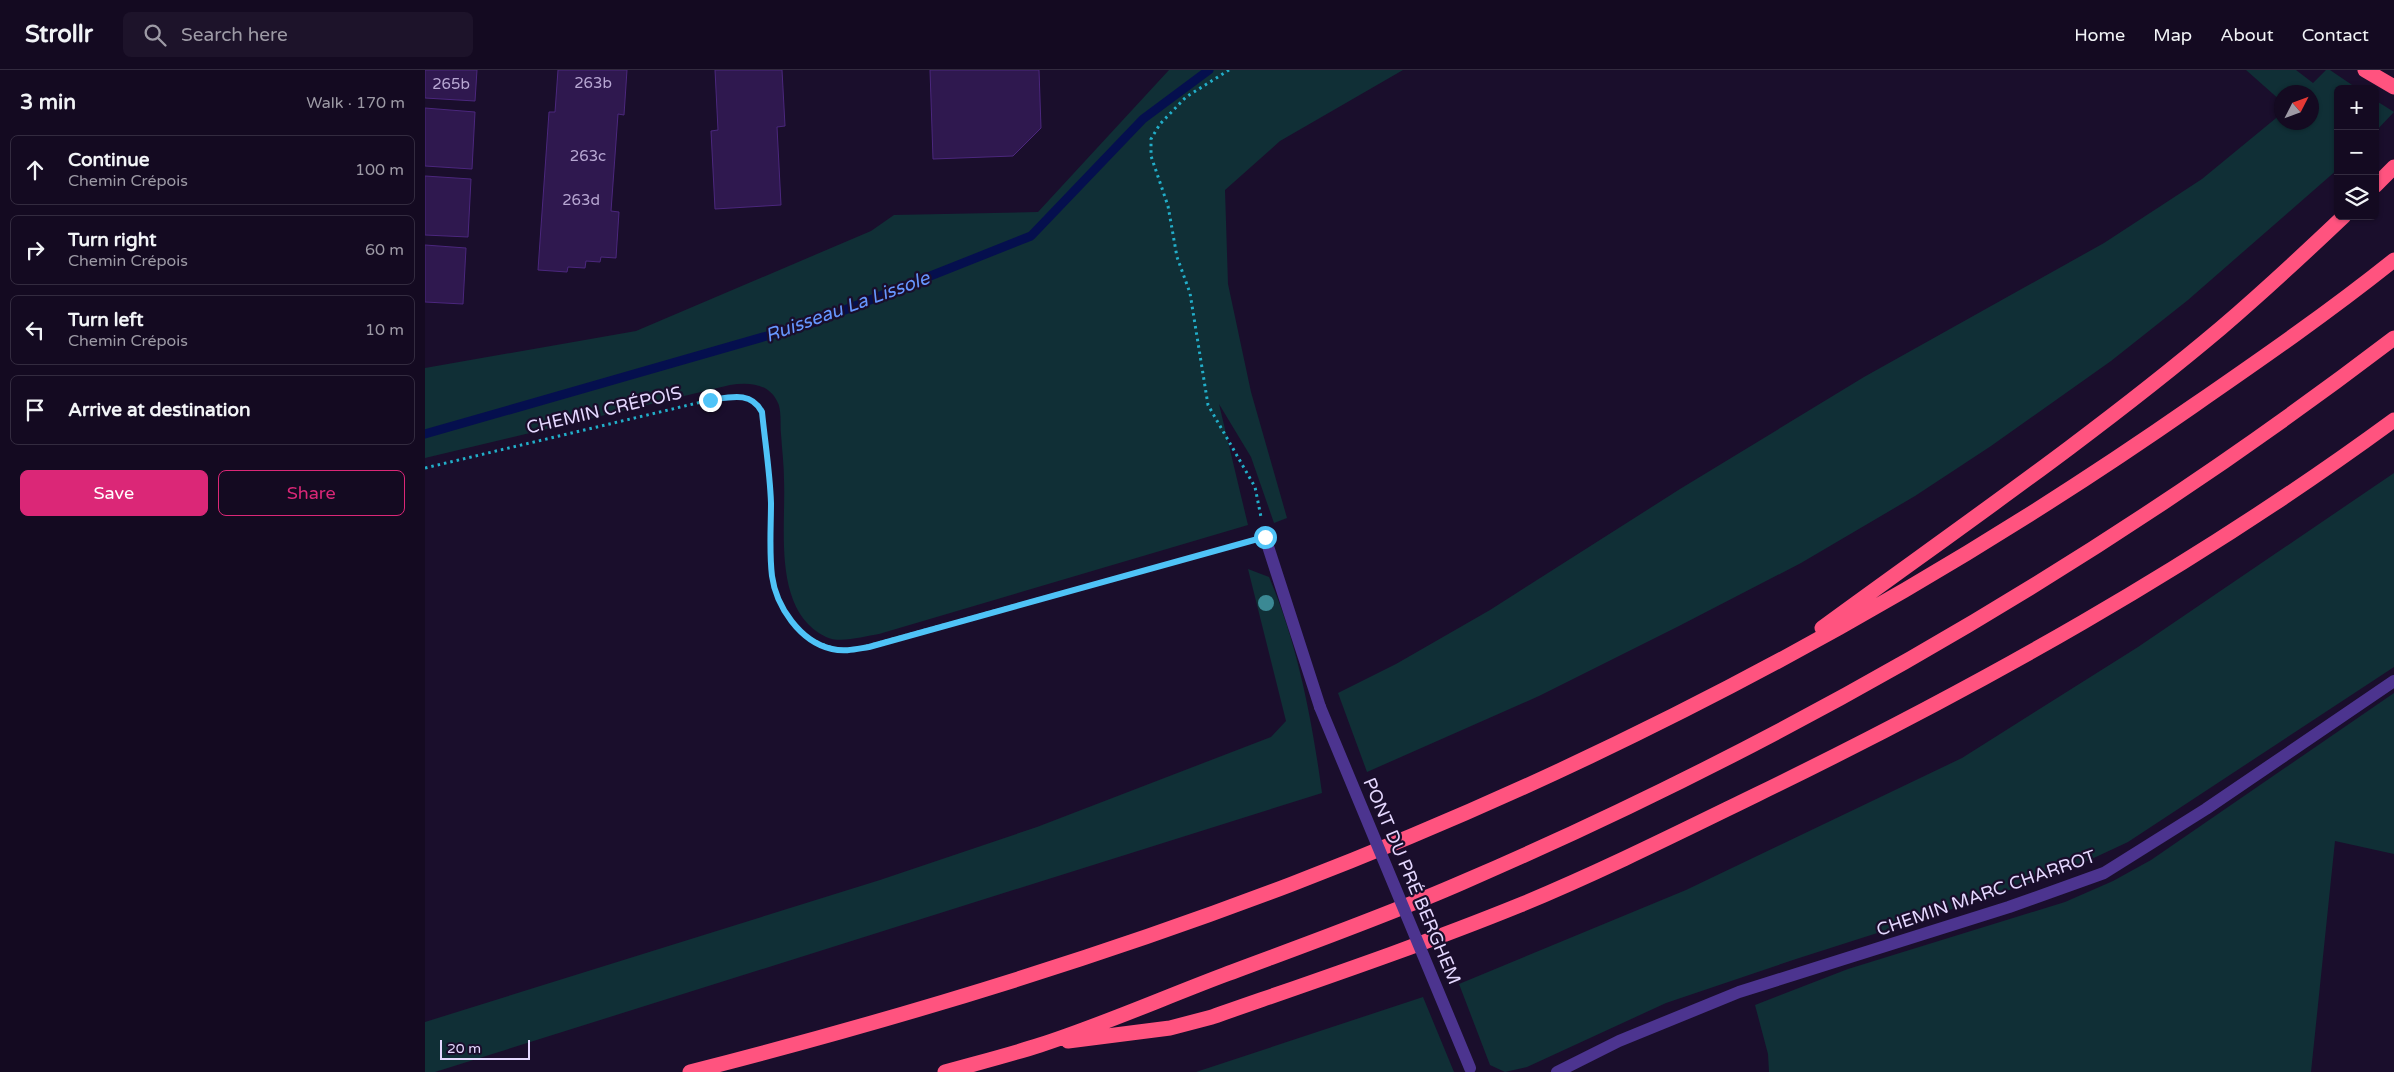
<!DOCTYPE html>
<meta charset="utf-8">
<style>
:root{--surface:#140a21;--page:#1d132a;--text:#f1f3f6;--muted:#9d9aa5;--line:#332b3f;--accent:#db2777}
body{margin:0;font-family:"Varela Round",sans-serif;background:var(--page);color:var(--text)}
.controls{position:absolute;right:15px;top:15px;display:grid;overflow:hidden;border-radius:8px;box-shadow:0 1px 4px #0004}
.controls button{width:45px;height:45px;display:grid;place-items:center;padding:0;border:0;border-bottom:1px solid var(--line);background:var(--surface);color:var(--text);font:25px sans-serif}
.compass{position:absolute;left:1849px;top:15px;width:45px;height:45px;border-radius:50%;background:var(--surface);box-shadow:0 1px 4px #0004;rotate:48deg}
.scale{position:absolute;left:15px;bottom:12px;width:90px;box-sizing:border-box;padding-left:5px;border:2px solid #e5d8ff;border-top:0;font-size:14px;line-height:18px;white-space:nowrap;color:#e5d8ff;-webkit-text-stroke:4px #1a0e2c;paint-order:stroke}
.stop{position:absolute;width:15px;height:15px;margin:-11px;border:4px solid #4fc3f7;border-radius:50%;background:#fff}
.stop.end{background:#4fc3f7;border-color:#fff;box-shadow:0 1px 5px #0008}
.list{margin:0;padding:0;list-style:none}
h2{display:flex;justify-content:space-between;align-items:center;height:65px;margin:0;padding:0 20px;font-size:21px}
h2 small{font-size:16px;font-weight:400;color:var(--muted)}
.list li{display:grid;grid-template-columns:32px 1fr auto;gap:15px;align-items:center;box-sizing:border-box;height:70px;margin:0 10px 10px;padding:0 10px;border:1px solid var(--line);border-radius:8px}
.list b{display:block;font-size:19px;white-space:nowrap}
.list p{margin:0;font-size:16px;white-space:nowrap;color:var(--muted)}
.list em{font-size:16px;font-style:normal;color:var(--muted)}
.actions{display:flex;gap:10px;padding:15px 20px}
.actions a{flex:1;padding:11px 0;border:1px solid var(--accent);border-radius:8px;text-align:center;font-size:18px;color:var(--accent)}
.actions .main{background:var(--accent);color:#fff}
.icon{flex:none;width:28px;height:28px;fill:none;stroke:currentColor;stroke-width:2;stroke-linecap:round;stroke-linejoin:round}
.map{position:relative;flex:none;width:1969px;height:1002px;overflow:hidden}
header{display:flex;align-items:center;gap:30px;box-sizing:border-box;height:70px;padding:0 25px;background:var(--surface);border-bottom:1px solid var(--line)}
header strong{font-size:24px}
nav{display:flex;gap:28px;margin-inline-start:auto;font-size:18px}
.search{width:350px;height:45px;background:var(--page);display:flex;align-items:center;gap:12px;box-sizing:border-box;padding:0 18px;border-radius:8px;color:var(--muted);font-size:19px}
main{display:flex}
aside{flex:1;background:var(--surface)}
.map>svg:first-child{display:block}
.green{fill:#102f36}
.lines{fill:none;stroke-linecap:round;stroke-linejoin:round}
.stream{stroke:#050f4e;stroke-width:9}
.building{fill:#2f184f;stroke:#4b277d}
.path{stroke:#22aec9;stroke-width:3;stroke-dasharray:2.5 4;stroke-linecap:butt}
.street{stroke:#4c348f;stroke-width:12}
.highway{stroke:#ff537f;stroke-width:15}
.street-bridge{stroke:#4c348f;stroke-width:12}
.tree{fill:#3b8994}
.route{stroke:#4fc3f7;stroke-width:6}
.labels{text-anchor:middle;stroke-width:4.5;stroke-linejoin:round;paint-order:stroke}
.number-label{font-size:15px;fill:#b8a8d3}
.street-label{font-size:18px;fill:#e5d8ff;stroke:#1a0e2c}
.water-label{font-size:19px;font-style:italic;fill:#6696ff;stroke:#1a0e2c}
</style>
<header>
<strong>Strollr</strong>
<div class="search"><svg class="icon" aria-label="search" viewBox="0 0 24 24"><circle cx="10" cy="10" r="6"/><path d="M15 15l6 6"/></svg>Search here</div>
<nav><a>Home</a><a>Map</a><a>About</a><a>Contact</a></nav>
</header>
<main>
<aside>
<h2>3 min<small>Walk · 170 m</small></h2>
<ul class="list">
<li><svg class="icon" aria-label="ahead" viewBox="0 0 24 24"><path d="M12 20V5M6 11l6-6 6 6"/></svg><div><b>Continue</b><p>Chemin Crépois</p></div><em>100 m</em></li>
<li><svg class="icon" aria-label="right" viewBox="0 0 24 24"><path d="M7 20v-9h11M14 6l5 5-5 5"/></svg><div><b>Turn right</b><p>Chemin Crépois</p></div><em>60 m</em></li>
<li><svg class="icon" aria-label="left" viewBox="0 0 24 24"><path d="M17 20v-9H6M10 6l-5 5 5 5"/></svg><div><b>Turn left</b><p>Chemin Crépois</p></div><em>10 m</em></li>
<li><svg class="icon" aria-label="arrive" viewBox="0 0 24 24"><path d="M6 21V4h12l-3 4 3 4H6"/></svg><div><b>Arrive at destination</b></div></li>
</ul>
<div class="actions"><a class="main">Save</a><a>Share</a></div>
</aside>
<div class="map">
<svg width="1969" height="1002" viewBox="0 0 1969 1002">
<rect width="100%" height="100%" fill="#1a0e2c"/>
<path class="green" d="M744,0h234l-123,71 -55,49 3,94 23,108 36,126 -13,5 -23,-66 -32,-53 29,121 -369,109c-15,2 -39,10 -53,3 -54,-26 -40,-108 -42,-157 0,-15 -2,-30 -3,-46 -1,-9 1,-25 -4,-33 -9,-18 -29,-19 -47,-16l-305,73v-90l211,-37 235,-100 23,-16 144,-3z
M1821,0h50l17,13 13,-13h4l28,19h-20v80l-150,131 -77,61 -120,85 -76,50 -114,67 -122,63 -140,70 -172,76 -29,-79 58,-29 94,-54 190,-121 184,-112 240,-134 98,-64 79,-65v8h30v-30h-30v9z
M1950,30l19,12 -19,20z
M1969,403v194l-266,175 -45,21 -90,33 -197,63 -130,44 -139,64 -22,5 -15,-7 -31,-81 227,-94 276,-132 176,-111z
M823,499l21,8c29,68 43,143 53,216l-887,279h-10v-50l455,-142 157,-53 234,-90 15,-16z
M1969,623v161l-59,-13 -24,231h-542l-1,-18 -13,-49 93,-36 217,-67 48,-21 38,-21z
M998,927l31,75h-258z"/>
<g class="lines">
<path class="stream" d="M0,364l387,-111 219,-87 112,-117 66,-49"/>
</g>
<path class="building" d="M0,0h52l-2,31 -50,-3z
M133,0h69l-3,45 -6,-1 -7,97 8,1 -3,46 -15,-1 -1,5 -14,-1 -1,7 -17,-1 -1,5 -29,-2 11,-158h6z
M290,0h67l3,56 -8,1 4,78 -66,4 -4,-78 7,-1z
M505,0h109l2,58 -28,28 -80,3z
M0,38l50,4 -3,57 -47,-3z
M0,106l46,3 -3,58 -43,-2z
M0,175l41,3 -3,56 -38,-2z"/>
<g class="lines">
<path class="path" d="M804,0l-43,27 -26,27 -9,15v17l17,50 9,51 13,36 18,112 47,82 6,30
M0,398l285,-68c21,-3 41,-9 52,12 3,30 7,60 9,90 1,26 -3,51 1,76 8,42 35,68 77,73l396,-109"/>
<path class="street" d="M840,467l55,170
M1132,1002l62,-31 120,-49 270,-85 95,-34 102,-64 188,-128"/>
<path class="highway" d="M1940,0l29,17
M1950,116l19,-19
M1397,558c134,-98 272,-193 399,-300 42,-36 83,-74 123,-112
M643,971l102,-13 42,-11c103,-36 207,-71 308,-112 80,-33 158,-72 236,-110 222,-108 439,-229 638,-375
M265,1002c204,-52 406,-113 602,-188 318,-122 621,-283 901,-478 68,-47 136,-94 201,-146
M520,1002c32,-9 64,-17 95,-27 62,-20 123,-47 184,-70 80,-30 159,-58 237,-92 332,-143 646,-326 933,-545"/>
<path class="street-bridge" d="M895,637l150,361"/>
</g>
<circle class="tree" cx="841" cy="533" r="8"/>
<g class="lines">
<path class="route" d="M285,330c21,-3 41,-9 52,12 3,30 8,61 9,91 0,24 -2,48 1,73 4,30 28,66 60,73 13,3 24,0 37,-2l396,-110"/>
</g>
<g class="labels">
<g class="number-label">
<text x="168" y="18">263b</text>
<text x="26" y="19">265b</text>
<text x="163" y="91">263c</text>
<text x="156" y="135">263d</text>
</g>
<g class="street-label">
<text transform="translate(179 340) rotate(-13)" y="6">CHEMIN CRÉPOIS</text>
<text transform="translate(987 811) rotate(67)" y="6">PONT DU PRÉ BERGHEM</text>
<text transform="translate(1561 823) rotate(-19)" y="6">CHEMIN MARC CHARROT</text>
</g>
<g class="water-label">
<text transform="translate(422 236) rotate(-20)" y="7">Ruisseau La Lissole</text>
</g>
</g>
</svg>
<div class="controls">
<button>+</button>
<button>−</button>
<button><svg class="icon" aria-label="layers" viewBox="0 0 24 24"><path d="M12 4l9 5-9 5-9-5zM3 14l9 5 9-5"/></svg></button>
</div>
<svg class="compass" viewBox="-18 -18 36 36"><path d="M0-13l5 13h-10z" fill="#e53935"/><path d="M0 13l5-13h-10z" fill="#9d9aa5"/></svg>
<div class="scale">20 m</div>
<div class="stop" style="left:840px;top:467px"></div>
<div class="stop end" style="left:285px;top:330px"></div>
</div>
</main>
